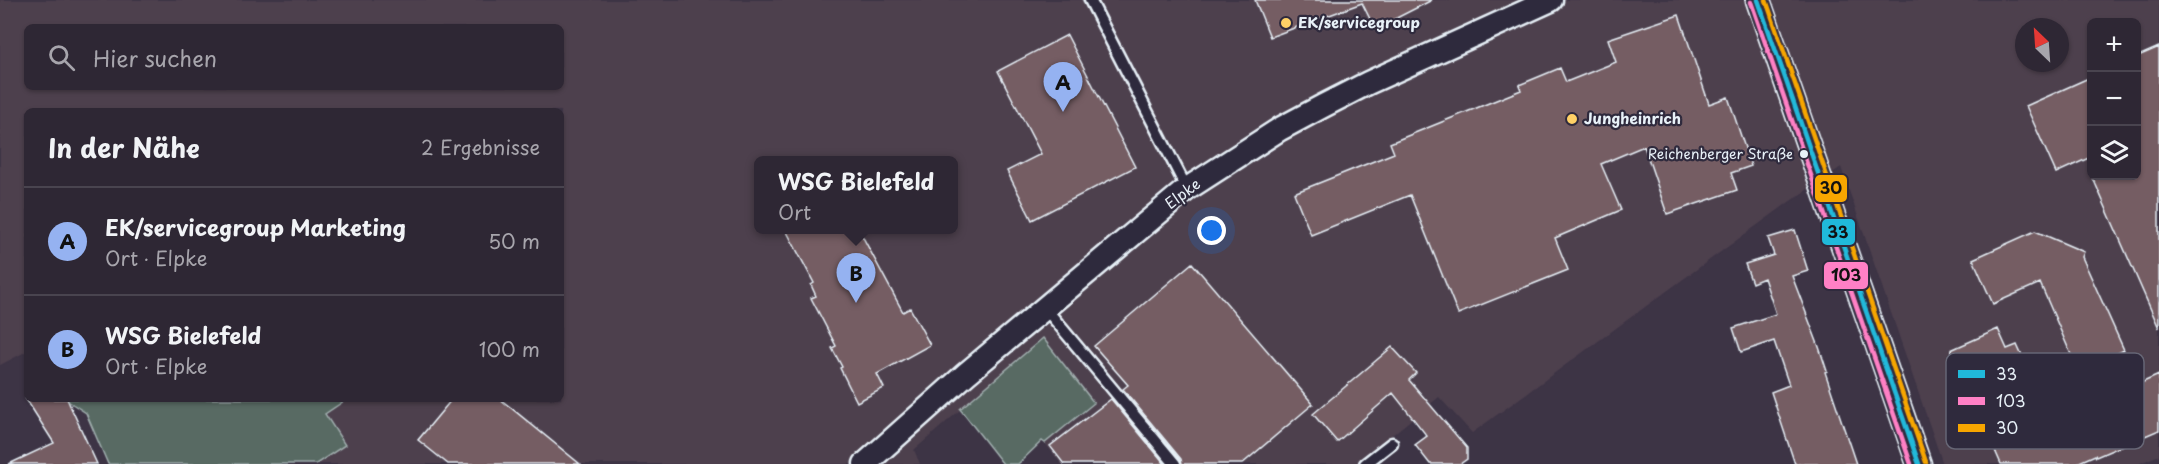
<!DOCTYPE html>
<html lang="de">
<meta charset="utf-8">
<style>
:root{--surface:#2e2734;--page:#3a3340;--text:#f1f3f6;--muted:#a7a5ac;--line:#49444f;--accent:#95b2f1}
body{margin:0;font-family:"Playpen Sans",sans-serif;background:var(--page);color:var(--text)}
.controls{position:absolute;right:18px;top:18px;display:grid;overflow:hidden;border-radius:9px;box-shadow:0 2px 4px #0004}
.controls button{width:54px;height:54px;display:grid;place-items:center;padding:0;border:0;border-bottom:2px solid var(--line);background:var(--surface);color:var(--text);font:30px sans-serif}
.compass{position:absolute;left:2015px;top:18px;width:54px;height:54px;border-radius:50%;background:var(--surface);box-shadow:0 2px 4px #0004;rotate:335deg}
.you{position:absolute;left:1212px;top:231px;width:21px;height:21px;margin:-15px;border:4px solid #fff;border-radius:50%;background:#1a73e8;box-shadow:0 0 0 9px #1a73e833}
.badge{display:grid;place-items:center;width:39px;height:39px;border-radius:50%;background:var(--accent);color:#111;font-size:20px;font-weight:700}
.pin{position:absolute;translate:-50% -50px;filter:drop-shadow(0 2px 3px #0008)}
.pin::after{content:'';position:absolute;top:32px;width:21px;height:18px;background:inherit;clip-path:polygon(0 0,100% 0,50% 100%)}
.popup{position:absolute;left:754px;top:156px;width:204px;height:78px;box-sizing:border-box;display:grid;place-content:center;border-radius:9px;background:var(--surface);filter:drop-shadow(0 2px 4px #0005);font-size:20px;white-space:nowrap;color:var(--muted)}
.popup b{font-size:22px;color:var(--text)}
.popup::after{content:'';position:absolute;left:50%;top:100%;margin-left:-12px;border:12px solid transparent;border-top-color:var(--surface)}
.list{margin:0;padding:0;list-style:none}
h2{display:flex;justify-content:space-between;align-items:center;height:78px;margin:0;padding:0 24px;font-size:26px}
h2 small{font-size:20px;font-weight:400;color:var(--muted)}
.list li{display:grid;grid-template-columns:39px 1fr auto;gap:18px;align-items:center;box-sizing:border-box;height:108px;padding:0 24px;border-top:2px solid var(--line)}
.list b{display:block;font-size:22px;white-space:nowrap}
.list p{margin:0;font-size:20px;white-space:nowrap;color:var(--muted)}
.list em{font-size:20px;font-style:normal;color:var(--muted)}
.icon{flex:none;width:33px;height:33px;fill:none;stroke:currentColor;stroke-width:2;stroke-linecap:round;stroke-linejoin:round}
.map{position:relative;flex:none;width:2159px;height:464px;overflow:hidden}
.search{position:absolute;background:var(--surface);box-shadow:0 2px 4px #0004;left:24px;top:24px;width:540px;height:66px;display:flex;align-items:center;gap:15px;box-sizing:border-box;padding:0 21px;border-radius:9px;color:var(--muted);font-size:22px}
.panel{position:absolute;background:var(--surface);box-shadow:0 2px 4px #0004;left:24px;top:108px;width:540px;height:294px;border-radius:9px}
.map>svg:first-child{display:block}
.built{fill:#4e404e;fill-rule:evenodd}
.green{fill:#586b64;stroke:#a0aeae;stroke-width:1.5}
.building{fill:#745d63;stroke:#e8f1f8;stroke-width:1.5}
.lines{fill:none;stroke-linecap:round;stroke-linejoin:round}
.lane-casing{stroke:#e8f1f8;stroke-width:15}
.street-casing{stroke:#e8f1f8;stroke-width:27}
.lane{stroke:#2f2a3d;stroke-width:10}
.street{stroke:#2f2a3d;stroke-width:22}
.bus-1-casing{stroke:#2f2a3d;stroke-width:9}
.bus-2-casing{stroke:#2f2a3d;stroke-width:9}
.bus-3-casing{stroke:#2f2a3d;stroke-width:9}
.bus-1{stroke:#20b9da;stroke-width:4.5}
.bus-2{stroke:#ff80c5;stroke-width:4.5}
.bus-3{stroke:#f7a600;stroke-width:4.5}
.poi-dot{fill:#ffd166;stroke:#2f2a3d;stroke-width:2}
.bus-dot{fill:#e8f1f8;stroke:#2f2a3d;stroke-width:2}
.labels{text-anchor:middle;stroke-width:4.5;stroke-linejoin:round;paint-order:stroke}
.bus-label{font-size:14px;fill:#e8f1f8;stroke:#2f2a3d;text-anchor:end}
.poi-label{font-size:15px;font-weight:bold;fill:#e8f1f8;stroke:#2f2a3d;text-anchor:start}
.street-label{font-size:15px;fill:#e8f1f8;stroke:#2f2a3d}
.key{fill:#2f2a3d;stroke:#666675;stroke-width:1.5}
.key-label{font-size:16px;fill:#e8f1f8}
.line-badge{stroke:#2f2a3d;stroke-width:2}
.pale-badge-label{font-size:16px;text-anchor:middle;font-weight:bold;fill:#111}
</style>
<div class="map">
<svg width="2159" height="464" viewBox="0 0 2159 464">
<rect width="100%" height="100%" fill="#3d3445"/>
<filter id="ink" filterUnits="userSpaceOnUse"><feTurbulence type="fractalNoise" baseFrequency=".0167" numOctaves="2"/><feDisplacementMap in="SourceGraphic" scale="12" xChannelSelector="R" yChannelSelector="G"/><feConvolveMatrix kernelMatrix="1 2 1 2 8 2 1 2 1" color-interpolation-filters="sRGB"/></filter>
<g filter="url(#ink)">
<path class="built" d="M0,0h2159v455l-21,9h-195l-102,-297 -52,35 -317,231 -33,-36 -83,67h-295l-16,-21 49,-40 -51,-65 -129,112 6,14h-604l29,-19 -20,-31 22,-15h214v-288h-534v240l-27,14zM2092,22h44v154h-44zM27,27h534v60h-534zM2024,27h36v36h-36zM758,160h196v70h-196z"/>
<path class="green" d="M1043,338l51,65 -49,40 -3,-2 -24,23h-15l-43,-55z
M65,399h282l-22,15 20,31 -29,19h-208l-22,-51z"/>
<path class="building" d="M1255,0h177l-57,29 -13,-26 -92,34z
M1679,15l30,89 19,-7 23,69 -20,7 6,17 -70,24 -23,-68 -43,18 20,46 -66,28 13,32 -110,44 -48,-119 -99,40 -17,-42 100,-40 -4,-10 131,-53 -2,-5 41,-17 6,14 50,-20 -8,-23z
M1067,35l68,132 -103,53 -25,-49 34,-17 -43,-83z
M2159,47v281l-67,-152h44v-119z
M2091,77v80l-35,16 -30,-67z
M786,230h73l44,82 7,-4 20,37 -53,29 7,14 -27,14 -17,-34 2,-1 -10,-19 4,-2 -25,-48 5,-2 -5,-11 3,-2z
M1795,230l13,41 -16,5 27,71 8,24 -2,1 31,92h-61l-24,-72 18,-7 -15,-44 -33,11 -8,-24 43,-14 -12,-36 -12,5 -7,-19 29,-9 -6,-17z
M2035,231l49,21 -2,5 42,93 -45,23 -39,-90 -47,21 -20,-45z
M1192,263l121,141 -71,60h-60l-1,-5 -58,-70 5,-4 -34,-39z
M1998,329l9,20 10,-4 9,20 -11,5 13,28 -20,10 13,28 20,-8 2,4 35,-15 -2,-5 83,-37v55l-63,27 -1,-2 -20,9h-74l-32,-73 -7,4 -5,-12 -4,-9 7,-3 -9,-21z
M1392,347l24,26 -7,7 58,68v11l-7,5h-30l-15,-19 12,-9 -34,-43 -56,49 -24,-28z
M26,399h41l30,65h-88l45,-21z
M452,399h48l80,65h-132l-30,-24z
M1111,399l54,65h-101l-14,-18z"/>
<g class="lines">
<defs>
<path id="lane" d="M1090,0l97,189
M1045,308l130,156
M1365,464l27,-21"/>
<path id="street" d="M1758,0l161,464
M865,464l101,-90 221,-185 93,-60 43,-23 45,-23 183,-83"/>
</defs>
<use href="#lane" class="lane-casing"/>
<use href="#street" class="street-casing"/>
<use href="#lane" class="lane"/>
<use href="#street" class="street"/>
<defs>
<path id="bus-1" d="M1758,0l161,464"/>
<path id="bus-2" d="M1751,2l160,462"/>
<path id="bus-3" d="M1766,0l160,462"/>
</defs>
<use href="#bus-1" class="bus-1-casing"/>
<use href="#bus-2" class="bus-2-casing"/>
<use href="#bus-3" class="bus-3-casing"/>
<use href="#bus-1" class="bus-1"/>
<use href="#bus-2" class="bus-2"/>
<use href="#bus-3" class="bus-3"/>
</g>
</g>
<g class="poi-dot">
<circle cx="1286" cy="23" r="6"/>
<circle cx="1572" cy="119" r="6"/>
</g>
<circle class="bus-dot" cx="1804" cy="154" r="5"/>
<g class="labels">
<g class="bus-label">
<text x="1793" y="159">Reichenberger Straße</text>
</g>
<g class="poi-label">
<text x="1298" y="28">EK/servicegroup</text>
<text x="1584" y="124">Jungheinrich</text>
</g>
<g class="street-label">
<text transform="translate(1183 194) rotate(-37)" y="5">Elpke</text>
</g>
</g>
<rect x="1946" y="353" width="198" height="96" rx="9" class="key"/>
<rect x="1958" y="370" width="27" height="8" fill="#20b9da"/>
<rect x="1958" y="397" width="27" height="8" fill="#ff80c5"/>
<rect x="1958" y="424" width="27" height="8" fill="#f7a600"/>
<g class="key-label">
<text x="1996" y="380">33</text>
<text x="1996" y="407">103</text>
<text x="1996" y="434">30</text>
</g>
<g class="line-badge">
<rect x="1814" y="174" width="34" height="29" rx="6" fill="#f7a600"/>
<rect x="1821" y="218" width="35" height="28" rx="6" fill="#20b9da"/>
<rect x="1823" y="261" width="46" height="29" rx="6" fill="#ff80c5"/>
</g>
<g class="pale-badge-label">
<text x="1831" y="194">30</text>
<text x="1838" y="238">33</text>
<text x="1846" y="281">103</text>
</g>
</svg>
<div class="controls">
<button>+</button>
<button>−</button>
<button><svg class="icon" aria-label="layers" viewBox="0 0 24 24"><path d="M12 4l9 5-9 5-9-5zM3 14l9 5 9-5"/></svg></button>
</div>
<svg class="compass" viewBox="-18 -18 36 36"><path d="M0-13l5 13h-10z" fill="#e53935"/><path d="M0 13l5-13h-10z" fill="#a7a5ac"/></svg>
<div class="you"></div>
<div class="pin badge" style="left:1063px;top:112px">A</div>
<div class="pin badge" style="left:856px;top:303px">B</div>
<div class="popup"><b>WSG Bielefeld</b>Ort</div>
<div class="search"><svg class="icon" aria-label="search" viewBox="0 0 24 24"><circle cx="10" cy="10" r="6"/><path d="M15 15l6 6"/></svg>Hier suchen</div>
<section class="panel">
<h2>In der Nähe<small>2 Ergebnisse</small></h2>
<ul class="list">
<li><span class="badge">A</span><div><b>EK/servicegroup Marketing</b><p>Ort · Elpke</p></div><em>50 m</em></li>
<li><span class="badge">B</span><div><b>WSG Bielefeld</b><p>Ort · Elpke</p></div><em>100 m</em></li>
</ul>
</section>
</div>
